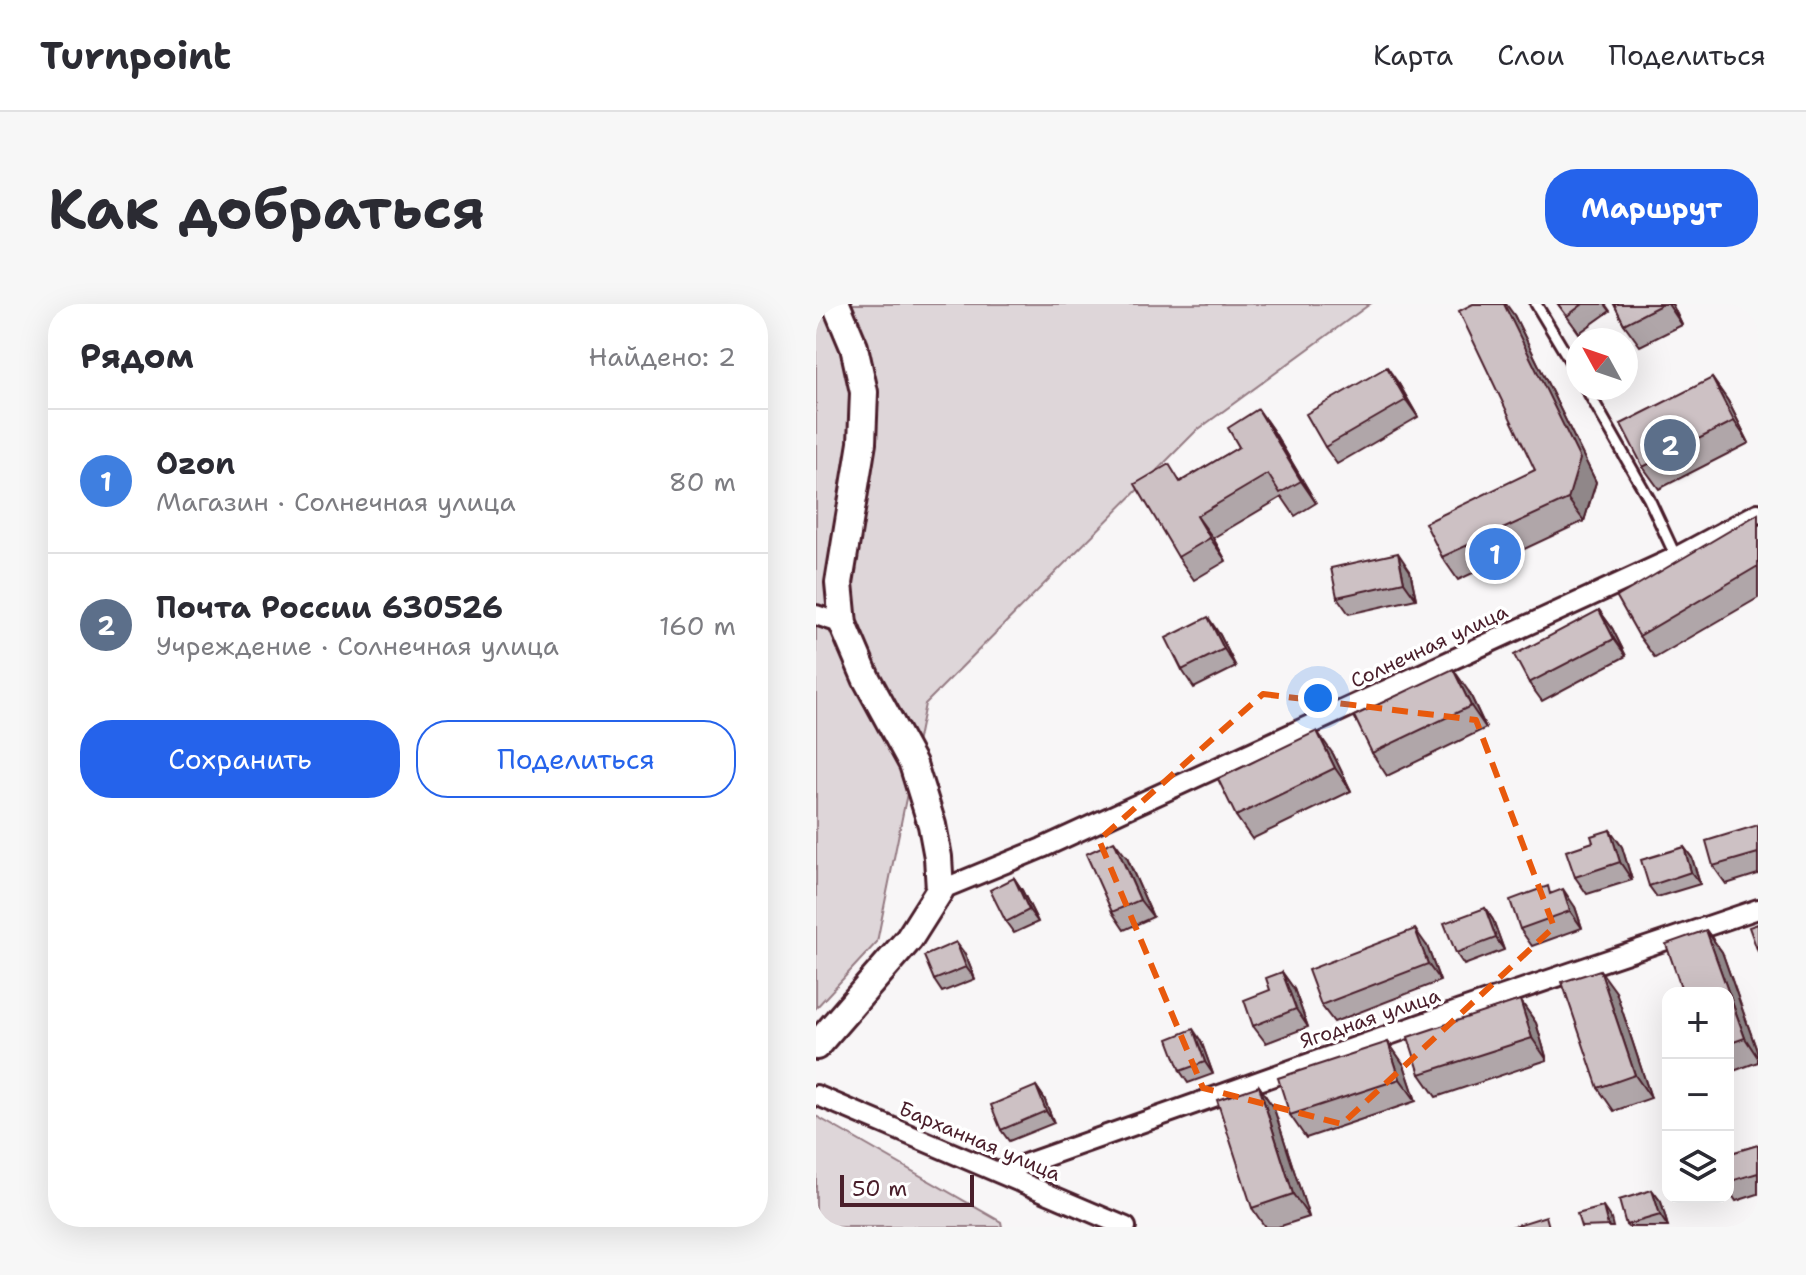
<!DOCTYPE html>
<html lang="ru">
<meta charset="utf-8">
<style>
:root{--surface:#fff;--page:#f7f7f7;--text:#2b2b33;--muted:#7c7c81;--line:#e1e1e2;--accent:#2563eb}
body{margin:0;font-family:"Shantell Sans",sans-serif;background:var(--page);color:var(--text)}
.controls{position:absolute;right:24px;bottom:24px;display:grid;overflow:hidden;border-radius:16px;box-shadow:0 8px 32px #0002}
.controls button{width:72px;height:72px;display:grid;place-items:center;padding:0;border:0;border-bottom:2px solid var(--line);background:var(--surface);color:var(--text);font:40px sans-serif}
.compass{position:absolute;left:750px;top:24px;width:72px;height:72px;border-radius:50%;background:var(--surface);box-shadow:0 8px 32px #0002;rotate:310deg}
.scale{position:absolute;left:24px;bottom:20px;width:134px;box-sizing:border-box;padding-left:8px;border:4px solid #4a1f2b;border-top:0;font-size:22px;line-height:28px;white-space:nowrap;color:#4a1f2b;-webkit-text-stroke:6px #fff;paint-order:stroke}
.you{position:absolute;left:502px;top:394px;width:28px;height:28px;margin:-20px;border:6px solid #fff;border-radius:50%;background:#1a73e8;box-shadow:0 0 0 12px #1a73e833}
.badge{display:grid;place-items:center;width:52px;height:52px;border-radius:50%;background:var(--accent);color:#fff;font-size:26px;font-weight:700}
.pin{position:absolute;translate:-50% -50%;border:4px solid #fff;box-shadow:0 2px 8px #0006}
.list{margin:0;padding:0;list-style:none}
h2{display:flex;justify-content:space-between;align-items:center;height:104px;margin:0;padding:0 32px;font-size:34px}
h2 small{font-size:26px;font-weight:400;color:var(--muted)}
.list li{display:grid;grid-template-columns:52px 1fr auto;gap:24px;align-items:center;box-sizing:border-box;height:144px;padding:0 32px;border-top:2px solid var(--line)}
.list b{display:block;font-size:30px;white-space:nowrap}
.list p{margin:0;font-size:26px;white-space:nowrap;color:var(--muted)}
.list em{font-size:26px;font-style:normal;color:var(--muted)}
.actions{display:flex;gap:16px;padding:24px 32px}
.actions a{flex:1;padding:18px 0;border:2px solid var(--accent);border-radius:32px;text-align:center;font-size:28px;color:var(--accent)}
.actions .main{background:var(--accent);color:#fff}
.icon{flex:none;width:44px;height:44px;fill:none;stroke:currentColor;stroke-width:2;stroke-linecap:round;stroke-linejoin:round}
.map{position:relative;flex:none;width:942px;height:923px;overflow:hidden;border-radius:32px}
header{display:flex;align-items:center;gap:48px;box-sizing:border-box;height:112px;padding:0 40px;background:var(--surface);border-bottom:2px solid var(--line)}
header strong{font-size:38px}
nav{display:flex;gap:44px;margin-inline-start:auto;font-size:28px}
.intro{display:flex;align-items:center;justify-content:space-between;box-sizing:border-box;height:192px;padding:0 48px}
h1{margin:0;font-size:56px}
.button{padding:20px 36px;border-radius:32px;background:var(--accent);color:#fff;font-size:28px;font-weight:700}
main{display:flex;gap:48px;padding:0 48px}
aside{flex:1;background:var(--surface);border-radius:32px;box-shadow:0 8px 32px #0002}
.map>svg:first-child{display:block}
.green{fill:#ded6d9;stroke:#947a82;stroke-width:2}
.lines{fill:none;stroke-linecap:round;stroke-linejoin:round}
.lane-casing{stroke:#4a1f2b;stroke-width:15}
.street-casing{stroke:#4a1f2b;stroke-width:24}
.secondary-casing{stroke:#4a1f2b;stroke-width:32}
.lane{stroke:#fff;stroke-width:9}
.street{stroke:#fff;stroke-width:18}
.secondary{stroke:#fff;stroke-width:26}
.wall{fill:#b0a6a9;stroke:#4a1f2b;stroke-width:2}
.shaded-wall{fill:#908789;stroke:#4a1f2b;stroke-width:2}
.building{fill:#cdc1c4;stroke:#4a1f2b;stroke-width:2}
.marked{fill:none;stroke:#e8590c;stroke-width:6;stroke-dasharray:16 10;stroke-linejoin:round}
.labels{text-anchor:middle;stroke-width:7;stroke-linejoin:round;paint-order:stroke}
.street-label{font-size:20px;fill:#4a1f2b;stroke:#fff}
</style>
<header>
<strong>Turnpoint</strong>
<nav><a>Карта</a><a>Слои</a><a>Поделиться</a></nav>
</header>
<div class="intro"><h1>Как добраться</h1><a class="button">Маршрут</a></div>
<main>
<aside>
<h2>Рядом<small>Найдено: 2</small></h2>
<ul class="list">
<li><span class="badge" style="background:#3f7fe0">1</span><div><b>Ozon</b><p>Магазин · Солнечная улица</p></div><em>80 m</em></li>
<li><span class="badge" style="background:#5c6f8a">2</span><div><b>Почта России 630526</b><p>Учреждение · Солнечная улица</p></div><em>160 m</em></li>
</ul>
<div class="actions"><a class="main">Сохранить</a><a>Поделиться</a></div>
</aside>
<div class="map">
<svg width="942" height="923" viewBox="0 0 942 923">
<rect width="100%" height="100%" fill="#f8f6f7"/>
<filter id="ink" filterUnits="userSpaceOnUse"><feTurbulence type="fractalNoise" baseFrequency=".0125" numOctaves="2"/><feDisplacementMap in="SourceGraphic" scale="16" xChannelSelector="R" yChannelSelector="G"/><feConvolveMatrix kernelMatrix="1 2 1 2 8 2 1 2 1" color-interpolation-filters="sRGB"/></filter>
<g filter="url(#ink)">
<path class="green" d="M0,0h554l-174,127 -271,273 -48,238 -61,66z
M0,812l185,106 1,5h-186z"/>
<g class="lines">
<defs>
<path id="lane" d="M720,0l42,70
M770,84l63,111 27,58"/>
<path id="street" d="M0,311l27,9
M124,586l102,-42 634,-291 82,-44
M0,791l310,132
M183,869l461,-163 298,-101"/>
<path id="secondary" d="M0,742l93,-107 31,-49 -2,-33 -6,-32 -19,-61 -47,-86 -23,-54 -4,-41 23,-140 2,-51 -10,-45 -18,-43"/>
</defs>
<use href="#lane" class="lane-casing"/>
<use href="#street" class="street-casing"/>
<use href="#secondary" class="secondary-casing"/>
<use href="#lane" class="lane"/>
<use href="#street" class="street"/>
<use href="#secondary" class="secondary"/>
</g>
<path class="wall" d="M742,0h47l5,7 -31,22z
M798,0h58l10,21 -42,21 -16,-22z
M698,11l82,167 -12,39 -126,59 -16,-23 93,-87z
M896,74l16,23 21,42 -90,46 -16,-22z
M583,80l19,33 -81,47 -12,-17z
M442,105l16,23 42,71 -21,13 -13,-19 -69,41 13,23 -32,19 -16,-23 3,-76 58,-34z
M942,211v83l-103,60 -16,-22z
M594,267l6,28 -67,15 -12,-17z
M783,306l13,18 14,28 -84,45 -13,-18z
M404,331l16,32 -42,21 -12,-18z
M653,388l17,36 -99,48 -15,-23z
M517,450l18,37 -99,48 -16,-23z
M942,521v49l-32,10 -13,-18z
M794,526l12,17 10,33 -45,14 -12,-17 18,-35z
M868,543l8,11 8,26 -43,13 -8,-11z
M311,554l26,59 -29,13 -12,-18z
M198,574l8,12 16,32 -24,11 -8,-11z
M736,589l23,14 7,21 -50,18 -12,-17z
M669,604l8,12 11,30 -40,15 -8,-12z
M890,626l16,22 36,102v8l-30,11v-80z
M611,642l13,35 -106,41 -13,-17z
M149,650l10,25 -33,13 -8,-12z
M466,668l12,17 14,38 -42,16 -13,-17 17,-36z
M800,688l35,106 -37,13 -16,-23z
M704,696l16,23 11,37 -111,37 -16,-23z
M385,737l12,33 -25,9 -8,-12z
M572,738l16,23 12,36 -110,37 -16,-23z
M220,782l8,12 10,25 -45,18 -8,-11z
M443,782l15,23 35,108 -31,10h-13l-13,-19z
M942,841v49l-22,7 -8,-12v-35z
M836,886l9,12 7,25h-40l-2,-2z"/>
<path class="shaded-wall" d="M688,0h2l8,11 82,167 -12,39 -16,-22z
M852,0h4l10,21z
M571,63l12,17 19,33 -12,-17z
M896,74l16,23 21,42 -15,-22z
M442,105l16,23 42,71 -15,-22z
M381,212l16,22 13,23 -16,-23z
M582,249l12,18 6,28 -12,-17z
M783,306l13,18 14,28 -12,-17z
M392,313l12,18 16,32 -12,-18z
M637,365l16,23 17,36 -15,-22z
M501,427l16,23 18,37 -16,-23z
M794,526l12,17 10,33 -12,-18z
M298,537l13,17 26,59 -13,-17z
M868,543l8,11 8,26 -9,-12z
M198,574l8,12 16,32 -9,-12z
M747,585l12,18 7,21 -12,-17z
M669,604l8,12 11,30 -8,-12z
M599,625l12,17 13,35 -12,-17z
M890,626l16,22 36,102v4l-13,-20z
M140,638l9,12 10,25 -9,-12z
M784,666l16,22 35,106 -16,-23z
M466,668l12,17 14,38 -12,-18z
M704,696l16,23 11,37 -15,-22z
M377,725l8,12 12,33 -8,-12z
M572,738l16,23 12,36 -16,-22z
M220,782l8,12 10,25 -8,-12z
M443,782l15,23 35,108 -16,-23z
M836,886l9,12 7,25 -8,-12z
M787,903l8,12 2,8h-4z"/>
<path class="building" d="M657,0h31l76,155 -12,40 -126,58 -17,-34 110,-53 -76,-159z
M742,0h25l-16,12z
M798,0h49l-39,20z
M571,63l19,33 -81,47 -19,-33z
M896,74l22,43 -91,46 -22,-43z
M442,105l43,72 -21,12 -12,-19 -71,42 13,22 -32,19 -43,-73 34,-20 11,18 59,-35 -11,-19z
M942,210v52l-119,70 -22,-39z
M582,249l6,29 -67,15 -6,-29z
M783,306l15,29 -85,44 -15,-28z
M392,313l16,32 -42,21 -16,-32z
M637,365l18,37 -99,47 -18,-37z
M501,427l18,37 -99,48 -18,-37z
M942,521v28l-45,13 -7,-25z
M794,526l10,32 -45,15 -9,-26 27,-9 -2,-6z
M298,537l26,59 -28,12 -26,-58z
M868,543l7,25 -42,14 -8,-26z
M198,574l15,32 -23,12 -16,-32z
M732,582l2,8 13,-5 7,22 -50,18 -10,-29z
M669,604l11,30 -40,15 -12,-30z
M942,620v28l-9,-25z
M599,625l13,35 -107,41 -13,-35z
M890,626l39,108 -17,6v-51h-45l-17,-49z
M140,638l10,25 -32,13 -10,-24z
M784,666l35,105 -37,13 -36,-106z
M466,668l14,37 -43,17 -9,-26 26,-10 -4,-12z
M704,696l12,38 -112,36 -12,-37z
M377,725l12,33 -25,9 -12,-32z
M572,738l12,37 -110,36 -12,-37z
M220,782l10,25 -45,19 -10,-25z
M443,782l34,108 -41,14 -35,-108z
M942,841v28l-30,9v-28z
M836,886l8,25 -34,10 -7,-25z
M787,903l5,19 -27,1 -4,-13z
M730,912l3,11h-38z"/>
</g>
<path class="marked" d="M447,390l213,26 78,207 -212,197 -139,-36 -104,-248z"/>
<g class="labels">
<g class="street-label">
<text transform="translate(613 342) rotate(-25)" y="7">Солнечная улица</text>
<text transform="translate(554 714) rotate(-19)" y="7">Ягодная улица</text>
<text transform="translate(164 837) rotate(23)" y="7">Барханная улица</text>
</g>
</g>
</svg>
<div class="controls">
<button>+</button>
<button>−</button>
<button><svg class="icon" aria-label="layers" viewBox="0 0 24 24"><path d="M12 4l9 5-9 5-9-5zM3 14l9 5 9-5"/></svg></button>
</div>
<svg class="compass" viewBox="-18 -18 36 36"><path d="M0-13l5 13h-10z" fill="#e53935"/><path d="M0 13l5-13h-10z" fill="#7c7c81"/></svg>
<div class="scale">50 m</div>
<div class="you"></div>
<div class="pin badge" style="left:679px;top:250px;background:#3f7fe0">1</div>
<div class="pin badge" style="left:854px;top:141px;background:#5c6f8a">2</div>
</div>
</main>
